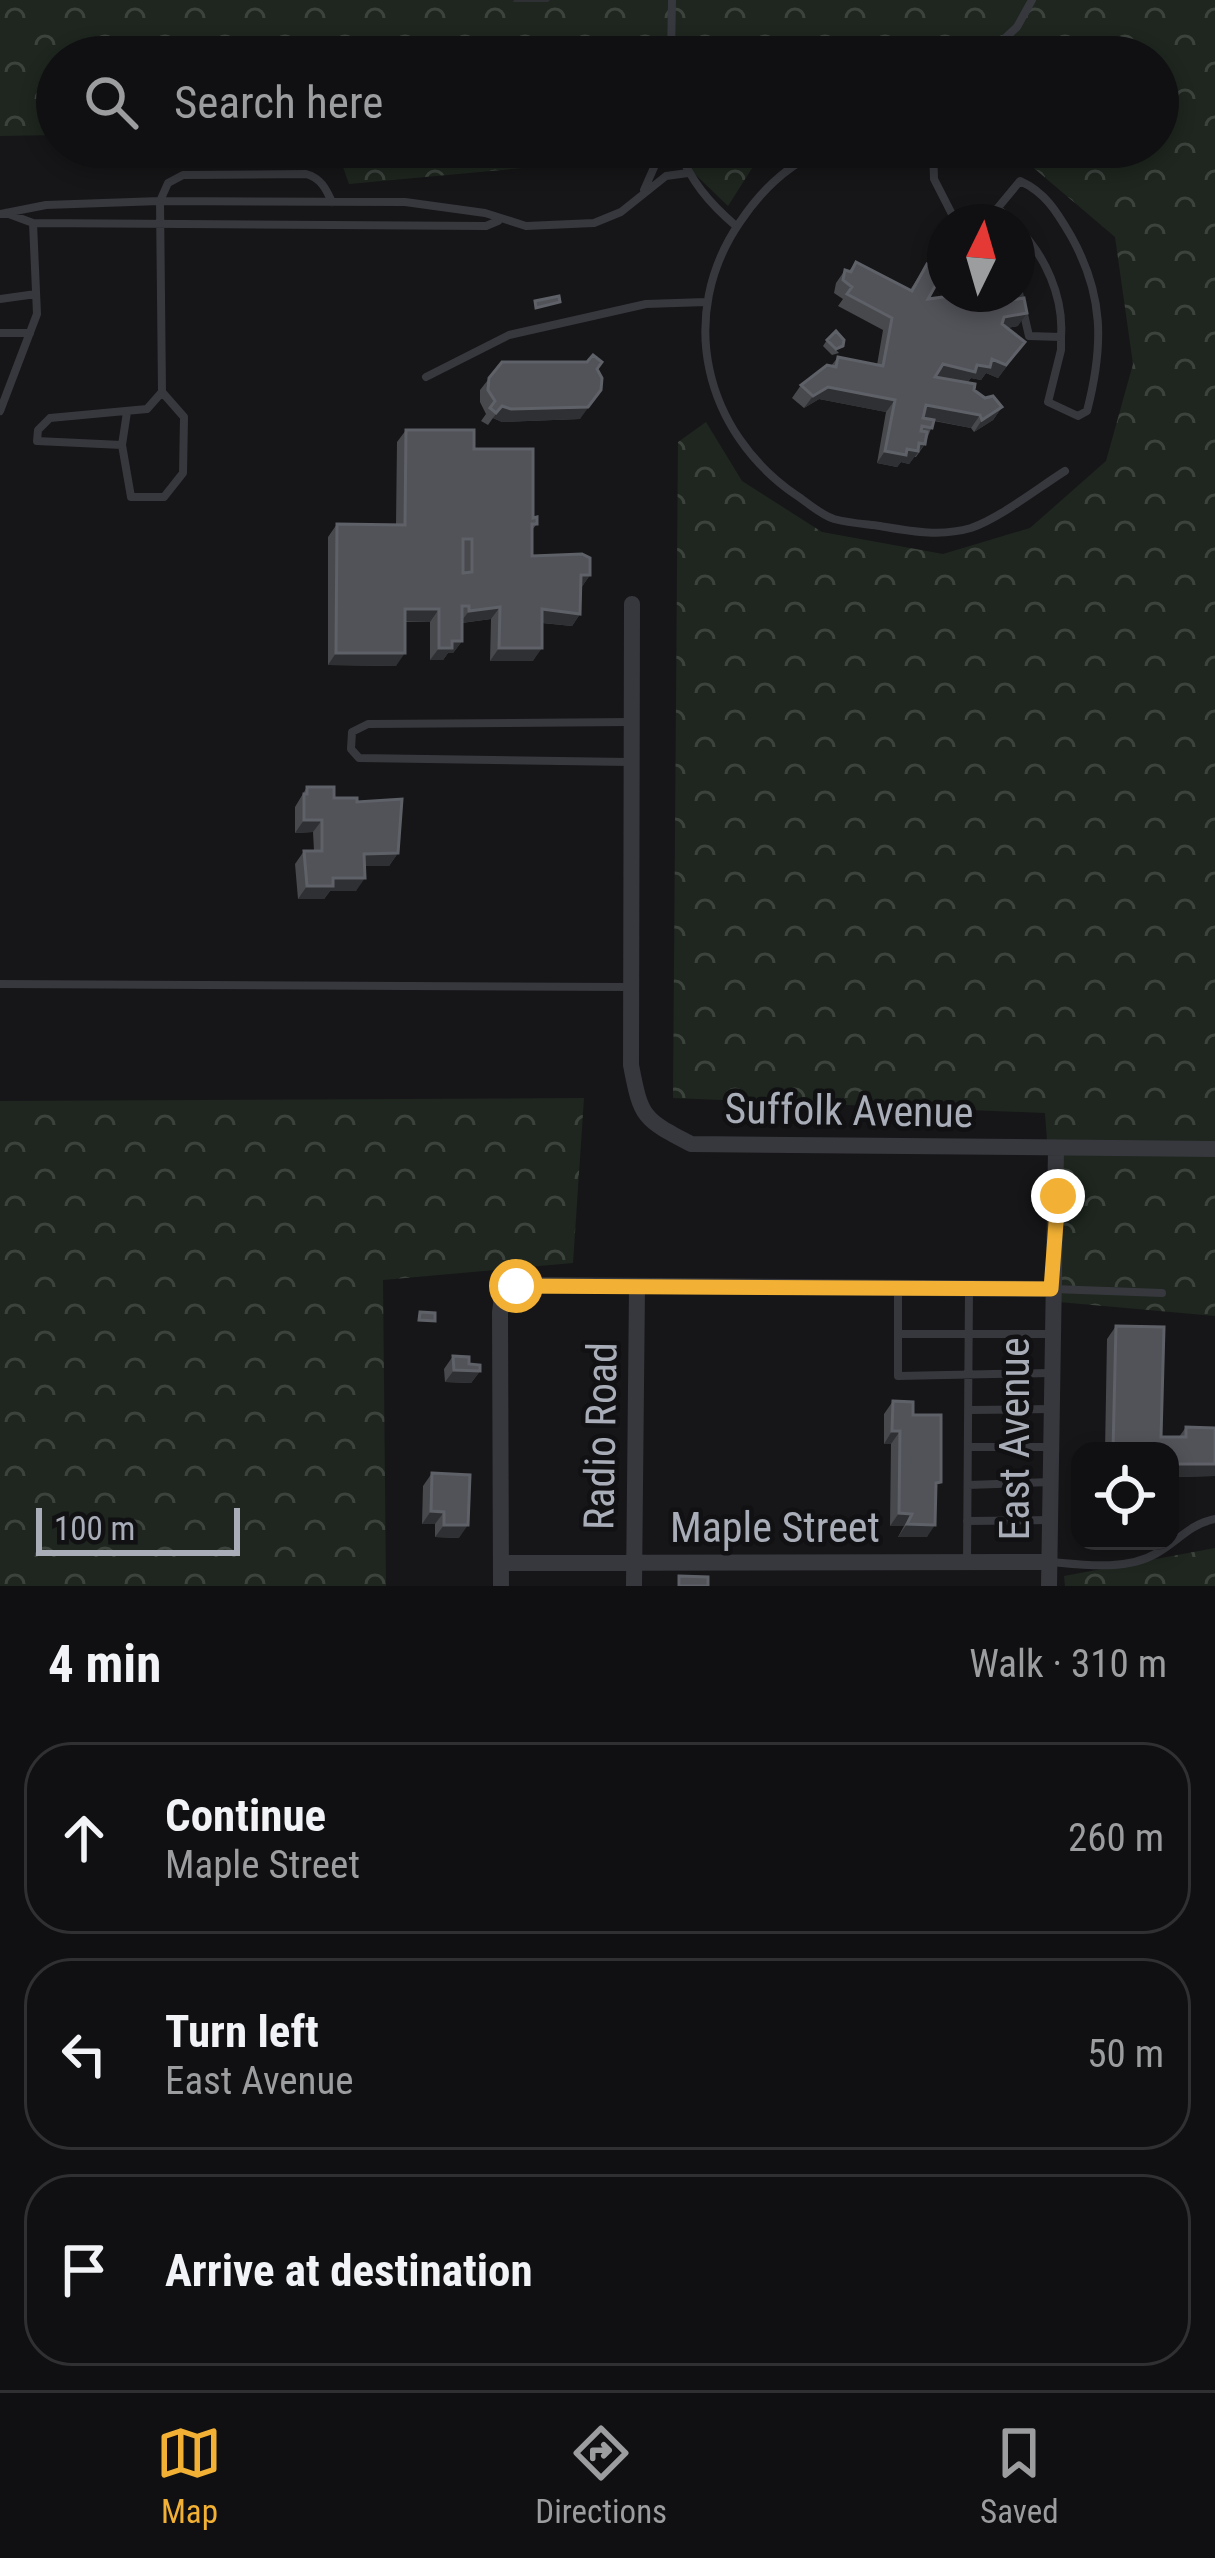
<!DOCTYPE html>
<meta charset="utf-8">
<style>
:root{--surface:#101012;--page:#19191b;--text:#f1f3f6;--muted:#9c9d9f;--line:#303032;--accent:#f2b134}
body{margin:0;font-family:"Roboto Condensed",sans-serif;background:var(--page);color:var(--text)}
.controls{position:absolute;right:36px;bottom:36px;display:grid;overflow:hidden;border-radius:24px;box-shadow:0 6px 18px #0003}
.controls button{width:108px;height:108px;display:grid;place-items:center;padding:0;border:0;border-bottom:3px solid var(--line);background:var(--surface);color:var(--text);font:60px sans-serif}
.compass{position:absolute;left:927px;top:204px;width:108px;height:108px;border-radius:50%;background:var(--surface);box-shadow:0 6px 18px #0003;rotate:5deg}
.scale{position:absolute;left:36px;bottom:30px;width:204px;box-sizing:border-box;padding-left:12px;border:6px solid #a8adb8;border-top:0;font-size:33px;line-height:42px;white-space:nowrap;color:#a8adb8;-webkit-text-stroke:9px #111113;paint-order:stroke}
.stop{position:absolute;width:36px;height:36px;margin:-27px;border:9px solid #f2b134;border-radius:50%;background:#fff}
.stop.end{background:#f2b134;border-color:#fff;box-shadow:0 3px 12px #0008}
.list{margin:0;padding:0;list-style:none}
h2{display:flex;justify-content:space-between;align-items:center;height:156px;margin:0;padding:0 48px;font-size:51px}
h2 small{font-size:39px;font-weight:400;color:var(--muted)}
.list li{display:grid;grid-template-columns:78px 1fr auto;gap:36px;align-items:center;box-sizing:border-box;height:192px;margin:0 24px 24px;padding:0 24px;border:3px solid var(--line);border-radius:48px}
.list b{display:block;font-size:45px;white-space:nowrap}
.list p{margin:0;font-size:39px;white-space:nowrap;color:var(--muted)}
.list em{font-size:39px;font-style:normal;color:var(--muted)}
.icon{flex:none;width:66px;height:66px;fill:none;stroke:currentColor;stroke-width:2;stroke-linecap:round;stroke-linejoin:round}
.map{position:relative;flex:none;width:1215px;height:1586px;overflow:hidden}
.search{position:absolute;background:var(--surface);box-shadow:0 6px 18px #0003;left:36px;right:36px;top:36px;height:132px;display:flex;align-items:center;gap:30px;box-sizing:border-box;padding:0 42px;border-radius:66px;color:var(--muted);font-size:45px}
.sheet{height:804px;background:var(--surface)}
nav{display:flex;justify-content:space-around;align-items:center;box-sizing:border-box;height:168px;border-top:3px solid var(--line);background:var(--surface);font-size:33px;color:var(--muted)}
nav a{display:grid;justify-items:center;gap:6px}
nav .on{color:var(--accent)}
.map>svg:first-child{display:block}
.forest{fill:url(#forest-crowns)}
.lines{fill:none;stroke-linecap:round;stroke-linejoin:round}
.service{stroke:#37383d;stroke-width:8}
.minor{stroke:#37383d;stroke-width:16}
.wall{fill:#47494d}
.shaded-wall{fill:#2f3033}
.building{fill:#525359;stroke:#5f6168;stroke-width:3;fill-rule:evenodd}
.route{stroke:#f2b134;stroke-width:15}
.labels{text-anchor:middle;stroke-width:9;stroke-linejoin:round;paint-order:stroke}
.street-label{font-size:42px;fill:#a8adb8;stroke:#111113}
</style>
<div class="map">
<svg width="1215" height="1586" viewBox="0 0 1215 1586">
<defs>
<pattern id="forest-crowns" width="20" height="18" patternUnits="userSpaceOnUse" patternTransform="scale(3)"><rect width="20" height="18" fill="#1e261f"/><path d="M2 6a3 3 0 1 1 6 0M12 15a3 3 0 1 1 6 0" fill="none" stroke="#3c433d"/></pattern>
</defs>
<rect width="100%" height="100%" fill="#161618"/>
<path class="forest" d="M0,0h1215v1316l-156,-14 -14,-189 -372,-15 5,-656 28,-20 36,59 80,51 121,22 87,-26 76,-67 27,-97 -18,-127 -93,-79 -25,-11h161v-90h-1101v78l-57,1z
M336,147h437l-10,4 -35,55 -54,-52 -325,30z
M584,1098l-11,165 -190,17 3,306h-386v-485z
M1215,1548v38h-150l-1,-10z"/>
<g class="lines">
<path class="service" d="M671,57l1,-57
M985,57l32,-30 15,-27
M677,147c14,34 31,55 59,79
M830,147c-38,14 -68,42 -90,75 -64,93 -36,210 56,273 12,8 25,20 38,24 15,4 31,5 46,7 30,5 60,11 91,2 29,-10 67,-40 94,-57
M933,147l1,32 22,43
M644,190l19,-43
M998,208l14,14
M6,213l27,10 453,3 12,-5
M0,214l46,-9 114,-4 245,1 80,11 41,13 68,-3 27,-11 45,-36 22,-3
M986,222l34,-41c25,11 37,31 51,55 33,59 33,109 16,175l-9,5 -30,-14 13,-52v-13l-32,-1 -12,-52
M1017,227c28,28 47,70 44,110
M0,299l36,-5
M0,333h30
M426,377l83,-42 137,-31 60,-2
M0,411l37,-97 -4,-91
M127,412l-5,33 -85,-4 1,-11 12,-12 97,-9 15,-17 -2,-191 8,-18 15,-8 123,-1c15,4 20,15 26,28
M122,445l9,52h33l19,-24 1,-56 -22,-25
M629,762l-270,-4 -8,-9 1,-17 16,-8 262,-2
M0,984l628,3
M1053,1289l109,4
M898,1290v86l151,-3
M898,1334h153
M969,1410l82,-1
M968,1447h82
M968,1485l82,-3
M967,1521l83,-1
M967,1561l2,-271
M1051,1562c33,3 76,9 106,-9 21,-12 33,-29 58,-34"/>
<path class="minor" d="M632,604l-1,461c10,53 12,54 60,79l524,5
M501,1563l549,-1
M501,1586l-1,-274 2,-15 14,-12 535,4
M634,1586l3,-299
M1049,1586l7,-437"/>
</g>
<path class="wall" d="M856,262l54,28 17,-26 1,35 67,4 23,23 -11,2 9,26 -18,24 -12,-5 -5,7 -10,-2 -4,5 18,15 17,9 -9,13 -19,12 -3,-4 -37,-7 -9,23 -9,13h-2l-5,7 -8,-2 -4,5 -20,-4 9,-51 -67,-13 -15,9 -12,-10 9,-13 30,-19 7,-9 39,8 6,-35 -45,-24 5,-7 -9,-6 2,-10 9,-13 4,1z
M827,340l12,13 -7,2 -9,-9z
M502,362l95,7 -17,50 -78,3 -9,-4 -5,7 -7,-4 5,-7 -6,-12v-12z
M406,430l68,19 63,75 -5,6v26l58,19 -9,13 -1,26 -8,12 -30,-3 -9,38h-43l1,-42 -29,4v18l-9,12h-5l-5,7h-13v-38h-25l-9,44 -68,-1v-128l9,-13 59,1 1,-83z
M307,787l27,11 23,4 41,51 -9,13h-24l-9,25h-26l-6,8h-26l-3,-35 9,-13h10l-1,-19 -18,1v-26z
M1116,1326l45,111h18l7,-10 29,1v48l-45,1v-26h-65l2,-112z
M453,1356l27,15 -9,12 -26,-1 -1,-13z
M893,1401l20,14 23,74 -9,48h-29l6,-11h-14l1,-82h-7v-30z
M432,1473l27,65 -24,-1v-13h-13l1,-38z"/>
<path class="shaded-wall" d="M514,0h36l-2,2h-35z
M1027,313l-9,13 -23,4 9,-13z
M1025,342l-27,36 -12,-5 -5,7 -10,-2 -5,6 -31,-8 8,-12 34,1z
M828,387l67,13 -9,12 -67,-13 -15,9 9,-12z
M601,390l-21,29 -78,3 -9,-4 9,-12z
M926,405l54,10 -9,13 -54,-11z
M1002,407l-9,13 -19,12 8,-12z
M919,443l6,1 -16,20 -8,-2 -4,5 -20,-4 8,-12 22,-2z
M581,575h9l-9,13z
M500,607l-9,12 -31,4 9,-12z
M405,609h34l-9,13 -33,-1z
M542,609l38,5 -8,12 -38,-4z
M452,641h10l-9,12h-5l-5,7h-13l9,-12z
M499,648h43l-9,13h-43z
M336,653h69l-9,13 -68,-1z
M304,820h18l-9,12 -18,1z
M398,853l-9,13h-33l8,-12z
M333,878h32l-9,13h-26l-6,8h-26l9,-13z
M454,1370l26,1 -9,12 -26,-1z
M892,1431h8l-9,13h-7z
M1170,1464h45v12l-45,1z
M431,1511l13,1 -9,12h-13z
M899,1513l13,1 -8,12h-14z
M907,1524l28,1 -8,12h-29z
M444,1525h24l-9,13 -24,-1z"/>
<path class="building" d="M856,262l56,29 15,-27 16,8 -15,27 37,-5h28l2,9 29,-5 3,15 -23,4 -2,7 23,18 -19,23 -14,-6 -2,8 -13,-2 -2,7 -32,-8 -8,13 40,7 -1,6 11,8 8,-2 9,11 -20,13 -2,-5 -54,-10 -3,13 11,2 -2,8 -10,-2 -1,5 6,1 -2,12 -6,-1 -1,8 -11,-2 -1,6 -21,-4 10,-51 -67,-13 -15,9 -12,-11 26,-20 9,2 2,-10 45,9 9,-48 -45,-24 5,-7 -9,-7 2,-10 6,2z
M559,296l1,6 -24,6 -1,-7z
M836,331l8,9 -1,6 -7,3 -9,-9z
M593,355l9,7 -5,7 5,9 -1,12 -13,17 -77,2 -9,-3 -6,7 -6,-5 5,-7 -7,-11 1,-12 13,-16h85z
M406,430h68v19h59v69l4,-1v7h-5v32l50,-2 8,4v17h-9l-1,39 -38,-5v39h-43l1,-41 -31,4v-5h-7v35h-10v7h-13v-39h-34v44h-69l1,-129 68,1zM463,539h9v33l-9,1z
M307,787h27v11h23v4l45,-3 -4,54 -34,1 1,24h-32v8h-26l-3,-35h18v-31h-18v-26h3z
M420,1312l15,1v8l-16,-1z
M1116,1326l48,1 -3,110h25v-10l29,1v36h-45v-13h-57z
M453,1356l16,1v7l11,1v6l-26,-1z
M893,1401l20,1v13h28v67l-5,1 -1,42 -28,-1 5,-10 -13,-1 1,-82h-8z
M432,1473l38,2 -2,50h-24v-13l-13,-1z
M679,1576l29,1v9h-29z"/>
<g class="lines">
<path class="route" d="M516,1286l535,3 7,-93"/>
</g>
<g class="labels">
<g class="street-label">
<text transform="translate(849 1110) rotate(1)" y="15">Suffolk Avenue</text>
<text transform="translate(600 1436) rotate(-89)" y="15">Radio Road</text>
<text transform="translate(1014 1439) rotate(-90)" y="15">East Avenue</text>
<text x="775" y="1542">Maple Street</text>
</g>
</g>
</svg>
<div class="controls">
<button><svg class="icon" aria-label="locate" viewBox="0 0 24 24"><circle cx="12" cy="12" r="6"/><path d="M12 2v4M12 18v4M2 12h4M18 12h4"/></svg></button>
</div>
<svg class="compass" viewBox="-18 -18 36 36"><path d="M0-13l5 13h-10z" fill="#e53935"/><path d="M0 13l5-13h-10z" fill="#9c9d9f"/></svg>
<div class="scale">100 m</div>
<div class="stop" style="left:516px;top:1286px"></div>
<div class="stop end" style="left:1058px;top:1196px"></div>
<div class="search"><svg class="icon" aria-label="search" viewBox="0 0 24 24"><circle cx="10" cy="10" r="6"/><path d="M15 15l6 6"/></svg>Search here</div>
</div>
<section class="sheet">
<h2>4 min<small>Walk · 310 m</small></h2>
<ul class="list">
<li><svg class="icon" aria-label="ahead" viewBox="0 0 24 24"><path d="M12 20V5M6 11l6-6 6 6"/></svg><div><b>Continue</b><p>Maple Street</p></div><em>260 m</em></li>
<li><svg class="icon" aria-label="left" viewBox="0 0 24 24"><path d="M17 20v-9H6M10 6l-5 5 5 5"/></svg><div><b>Turn left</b><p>East Avenue</p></div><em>50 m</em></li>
<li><svg class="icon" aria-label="arrive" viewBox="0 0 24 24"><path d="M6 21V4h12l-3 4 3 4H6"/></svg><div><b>Arrive at destination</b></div></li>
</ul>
</section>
<nav>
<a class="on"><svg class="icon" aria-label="map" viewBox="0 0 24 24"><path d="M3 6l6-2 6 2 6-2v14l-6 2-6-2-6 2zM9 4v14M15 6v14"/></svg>Map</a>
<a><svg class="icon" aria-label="directions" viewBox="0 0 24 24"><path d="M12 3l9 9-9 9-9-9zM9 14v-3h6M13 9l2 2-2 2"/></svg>Directions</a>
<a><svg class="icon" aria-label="saved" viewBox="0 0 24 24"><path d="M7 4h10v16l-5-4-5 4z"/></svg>Saved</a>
</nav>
